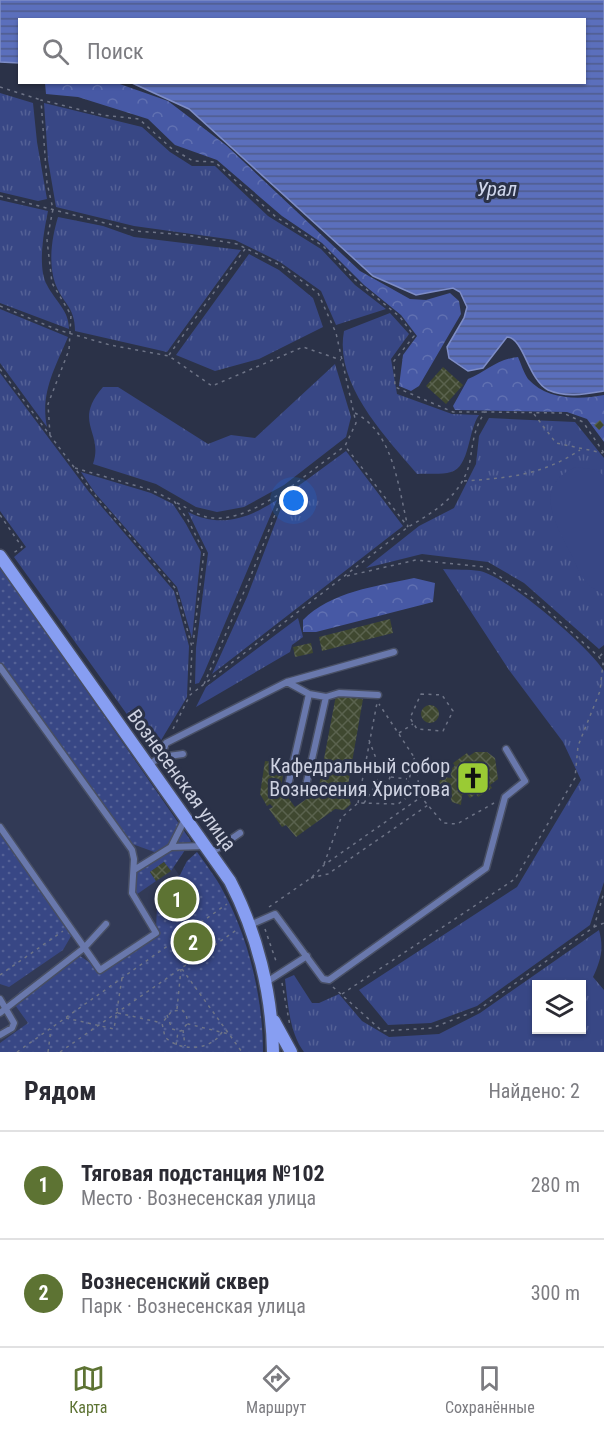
<!DOCTYPE html>
<html lang="ru">
<meta charset="utf-8">
<style>
:root{--surface:#fff;--page:#f7f7f7;--text:#2b2b33;--muted:#7c7c81;--line:#e1e1e2;--accent:#5d7333}
body{margin:0;font-family:"Roboto Condensed",sans-serif;background:var(--page);color:var(--text)}
.controls{position:absolute;right:18px;bottom:18px;display:grid;overflow:hidden;border-radius:0px;box-shadow:0 2px 4px #0004}
.controls button{width:54px;height:54px;display:grid;place-items:center;padding:0;border:0;border-bottom:2px solid var(--line);background:var(--surface);color:var(--text);font:30px sans-serif}
.you{position:absolute;left:294px;top:501px;width:21px;height:21px;margin:-15px;border:4px solid #fff;border-radius:50%;background:#1a73e8;box-shadow:0 0 0 9px #1a73e833}
.badge{display:grid;place-items:center;width:39px;height:39px;border-radius:50%;background:var(--accent);color:#fff;font-size:20px;font-weight:700}
.pin{position:absolute;translate:-50% -50%;border:3px solid #fff;box-shadow:0 2px 6px #0006}
.list{margin:0;padding:0;list-style:none}
h2{display:flex;justify-content:space-between;align-items:center;height:78px;margin:0;padding:0 24px;font-size:26px}
h2 small{font-size:20px;font-weight:400;color:var(--muted)}
.list li{display:grid;grid-template-columns:39px 1fr auto;gap:18px;align-items:center;box-sizing:border-box;height:108px;padding:0 24px;border-top:2px solid var(--line)}
.list b{display:block;font-size:22px;white-space:nowrap}
.list p{margin:0;font-size:20px;white-space:nowrap;color:var(--muted)}
.list em{font-size:20px;font-style:normal;color:var(--muted)}
.icon{flex:none;width:33px;height:33px;fill:none;stroke:currentColor;stroke-width:2;stroke-linecap:round;stroke-linejoin:round}
.map{position:relative;flex:none;width:604px;height:1052px;overflow:hidden}
.search{position:absolute;background:var(--surface);box-shadow:0 2px 4px #0004;left:18px;right:18px;top:18px;height:66px;display:flex;align-items:center;gap:15px;box-sizing:border-box;padding:0 21px;border-radius:0px;color:var(--muted);font-size:22px}
.sheet{height:294px;background:var(--surface)}
nav{display:flex;justify-content:space-around;align-items:center;box-sizing:border-box;height:84px;border-top:2px solid var(--line);background:var(--surface);font-size:16px;color:var(--muted)}
nav a{display:grid;justify-items:center;gap:3px}
nav .on{color:var(--accent)}
.map>svg:first-child{display:block}
.built{fill:#323a56}
.grass{fill:url(#grass-tufts);fill-rule:evenodd}
.forest{fill:url(#forest-crowns)}
.park{fill:url(#park-dots)}
.pitch{fill:#384785}
.water{fill:url(#water-rules);stroke:#7e8dc7;stroke-width:1.5}
.building{fill:url(#building-cross-hatch)}
.lines{fill:none;stroke-linecap:round;stroke-linejoin:round}
.service-casing{stroke:#484f64;stroke-width:9}
.secondary-casing{stroke:#484f64;stroke-width:15}
.path{stroke:#6e7487;stroke-width:1.5;stroke-dasharray:3 4.5;stroke-linecap:butt}
.service{stroke:#6978ac;stroke-width:6}
.secondary{stroke:#879ef2;stroke-width:12}
.labels{text-anchor:middle;stroke-width:6;stroke-linejoin:round;paint-order:stroke}
.poi-label{font-size:20px;fill:#ced2e1;stroke:#2b3248;text-anchor:end}
.street-label{font-size:20px;fill:#ced2e1;stroke:#2b3248}
.water-label{font-size:21px;font-style:italic;fill:#cfd6ec;stroke:#2b3248}
</style>
<div class="map">
<svg width="604" height="1052" viewBox="0 0 604 1052">
<defs>
<pattern id="grass-tufts" width="24" height="20" patternUnits="userSpaceOnUse" patternTransform="scale(1.5)"><rect width="24" height="20" fill="#384785"/><path d="M3 7l-1-3M5 7V3M7 7l1-3M15 17l-1-3M17 17v-4M19 17l1-3" fill="none" stroke="#546196"/></pattern>
<pattern id="forest-crowns" width="20" height="18" patternUnits="userSpaceOnUse" patternTransform="scale(1.5)"><rect width="20" height="18" fill="#4759a5"/><path d="M2 6a3 3 0 1 1 6 0M12 15a3 3 0 1 1 6 0" fill="none" stroke="#6070b1"/></pattern>
<pattern id="park-dots" width="8" height="8" patternUnits="userSpaceOnUse" patternTransform="scale(1.5)"><rect width="8" height="8" fill="#384785"/><path d="M2 2h.1M6 6h.1" fill="none" stroke="#546196" stroke-width="1.8" stroke-linecap="round"/></pattern>
<pattern id="water-rules" width="6" height="5" patternUnits="userSpaceOnUse" patternTransform="scale(1.5)"><rect width="6" height="5" fill="#5b6fbc"/><path d="M0 2.5h6" fill="none" stroke="#4f5c8c"/></pattern>
<pattern id="building-cross-hatch" width="8" height="8" patternUnits="userSpaceOnUse" patternTransform="scale(1.5)"><rect width="8" height="8" fill="#3f4830"/><path d="M0 0l8 8M0 8l8-8" fill="none" stroke="#5a624e"/></pattern>
</defs>
<rect width="100%" height="100%" fill="#2b3248"/>
<path class="built" d="M0,617l204,294 -184,141h-20z"/>
<path class="grass" d="M0,93l33,10 4,39 10,57 -9,2 -38,-9z
M44,103l98,24 28,25 22,14h23l53,50 53,33 34,36 31,24 -50,16 -15,-34 -41,-29 -45,-22 -101,-14 -78,-19 -8,-47z
M0,200l48,11c-4,20 -11,56 -1,74 8,16 22,25 22,44l-69,-26z
M58,217l45,9 31,11 107,13 -74,102 -92,-21c0,-25 -13,-28 -20,-48 -7,-21 -3,-46 3,-66z
M249,254l30,16 34,28 10,29 -64,32 -44,12 -39,-16z
M0,309l68,28c-13,31 -28,56 -21,90l-47,-64z
M390,313l19,21 -18,25 6,35 55,20 27,1c-11,15 -9,52 -28,57 -10,3 -24,1 -34,2 -32,-38 -83,-90 -73,-143z
M335,364l16,53 -5,20 -62,48 -40,22 -27,5 -21,-5 -40,-23 -63,-20c11,-32 -21,-41 10,-77h15l90,57 23,-9 24,3z
M0,373l89,119 85,99 15,55 -2,51 -33,55 -140,-195 12,-10 -26,-36z
M489,418l86,4 29,36v187l-5,4 -75,-66 -36,-21 -66,-8 -56,14 53,-42 35,-18 22,-44 3,-28z
M346,451l57,75 -191,148 35,-77 39,-102z
M81,472l70,21 22,11 13,20 15,28 -9,86 -15,-51 -82,-94z
M277,500l-73,173 -5,10 -4,1 1,-36 12,-95 -20,-41c32,16 59,7 89,-12z
M443,569c12,1 25,0 37,2 28,6 108,75 124,100v211l-14,43 -113,81 -46,17 -43,2 -29,-35 158,-103 64,-107 -18,-38 -54,-72z
M298,618l5,19 -11,8 -2,7 -94,55 10,-20z
M599,930c5,18 2,30 -6,47l11,13v62h-300c-15,-20 -16,-49 -19,-73l9,-4 18,28h7l20,-9 23,27 27,16 50,-3 41,-21zM536,984h46v46h-46z"/>
<path class="forest" d="M45,83h72l51,18 59,45 133,125 50,28 16,1 24,-7 9,8 2,13 -42,72 -8,5 -12,-5 4,-31 14,-19 -16,-21 -37,-30 -42,-42 -40,-27 -65,-56 -42,-15 -27,-26 -70,-22 -32,-3z
M518,357c3,7 6,16 10,22 19,21 51,21 76,16v47l-17,-23 -20,-7 -112,-2 -2,-4 15,-27c18,-7 29,-20 50,-22z
M414,578l21,5 -2,19 -117,30h-13v-12c27,-28 74,-34 111,-42z"/>
<path class="park" d="M0,566l191,275 -20,30 -7,-9 -14,10 6,9 -23,16 1,-27 23,-17 -30,-11 -127,-173z
M0,827l74,104 -11,19 -54,37 -9,-3z
M197,852c9,13 19,25 26,39 26,47 40,108 40,161h-263v-9l28,-20 -13,-18 4,-13 58,-38 24,16 55,-38 1,-28 4,-12 19,-17 7,-14z"/>
<path class="pitch" d="M576,467l21,3 7,6v119c-6,-4 -14,-8 -19,-14 -6,-7 -10,-20 -15,-29 -16,-30 -37,-67 6,-85z"/>
<path class="water" d="M0,0h604v391c-18,3 -38,7 -56,-1 -20,-10 -24,-52 -41,-53l-24,31 -15,3 -19,-13 -2,-11 17,-29 3,-11 -7,-15 -7,-4 -37,7 -43,-19 -184,-167 -57,-26 452,-1v-62h-564l-1,43 -19,-1z"/>
<path class="building" d="M443,367l20,18 -17,19 -20,-18z
M600,420l4,5 -5,5 -5,-5z
M390,619l3,14 -71,18 -3,-14z
M311,643l2,10 -18,4 -2,-10z
M336,695l27,4 -16,92 4,13 -7,6 -9,-1 -39,28 -10,-12 -4,2 -13,-18 4,-2 -3,-3 -3,2 -7,-12 5,-33 20,2 -4,25 14,19 23,-16z
M421 714a9 9 0 1 1 18 0a9 9 0 1 1-18 0Z
M475,752h12l8,6 3,21 -8,6 2,3 -14,9 -2,-3 -6,4 -4,-5 -4,2 -1,10 -9,-3 -4,-12 -10,-4 3,-9 11,1 -3,-8 6,-4 -2,-3 14,-10 2,3z
M164,862l7,9 -15,10 -6,-9z
M178,884l14,19 -16,11 -14,-19z"/>
<g class="lines">
<defs>
<path id="service" d="M0,667l132,183 2,9 -2,34 24,40 -56,37 -100,-143
M287,682l22,12 17,3 13,-4 39,2
M309,694l-21,92 7,8h8l2,-4 21,-93
M161,757l22,-3
M146,766l15,-9 5,-14 121,-61 107,-30
M171,847l34,-1
M211,853l29,-20
M134,870l37,-23 14,-28
M250,925l25,-11 48,65 6,1 157,-112 19,-71 20,-16 -19,-32
M265,983l42,-27
M0,999l14,24 -2,5 -12,7
M0,1013l84,-65 22,-24"/>
<path id="secondary" d="M0,556l230,325c27,52 42,112 43,171
M274,1021l17,31"/>
</defs>
<use href="#service" class="service-casing"/>
<use href="#secondary" class="secondary-casing"/>
<path class="path" d="M0,87l41,13
M0,196l136,35 50,4 51,9 43,21 38,28 18,40 20,90 -11,23 63,81
M0,306l58,24 52,15 59,11 43,30 91,-39 38,13
M169,355l76,-106
M0,369l98,130 78,90 16,58 -2,47
M355,413c39,20 43,74 53,114
M534,414l22,29 47,10
M50,435l-2,-31 21,-54 2,-35 -19,-32 -5,-43 6,-31 -6,-26 -6,-83 61,15 37,4 32,29 22,13 22,1 61,55 47,29 31,33 46,38 14,19 -20,25 1,26 58,25h32
M75,468l76,22 23,11 14,19 16,32 -11,92
M464,481c45,-3 78,-6 116,-31
M177,503c9,4 20,12 30,14 26,6 55,-12 76,-25
M0,515l22,32 -10,7
M347,576l69,-16 69,7 52,34 62,56 5,8
M600,656l4,-4
M204,684l46,-106 34,-86 61,-46
M421,694l21,1 11,16 -10,20 -26,-2 -7,-11z
M173,729l17,-34 218,-168c28,-16 55,-33 62,-66 3,-19 4,-33 15,-49l78,1 20,9 21,31
M399,733l14,-9
M369,740l11,29
M414,758l7,39 22,26 14,1 37,-21
M376 776a7 7 0 1 1 14 0a7 7 0 1 1-14 0Z
M391,777l16,2
M358,803l19,-100
M364,803l14,-21
M324,864l17,-46 17,-15 40,1 7,-5 9,-42 -35,-53
M311,878l17,-4 100,-69
M269,907l42,-29 13,-13 97,-68
M594,927l10,-4
M265,929l12,35
M182,969l60,83
M0,975l63,-44
M282,983l8,43
M333,987l49,44 50,-3 46,-18 116,-83 10,-35
M342,994l173,-115 60,-101 3,-32 22,-55 3,-28
M177,1009l4,-40
M118,1013l44,10
M167,1015l5,14 9,2 6,-7
M66,1018l48,11 8,-51
M183,1030l2,16
M222,1032c-11,19 -42,20 -57,5l-3,-14 10,-12 10,-1 4,4 2,10 41,10
M176,1045l2,-13
M17,1052l210,-148
M48,1052l3,-23
M60,1052l178,-123"/>
<use href="#service" class="service"/>
<use href="#secondary" class="secondary"/>
</g>
<defs>
<symbol id="church-square" viewBox="-11 -11 22 22"><rect x="-9" y="-9" width="18" height="18" rx="4" fill="#9acb34" stroke="#2b3248"/><path d="M-1.2-6h2.4v3.5h3.3v2.4h-3.3V6h-2.4V-.1h-3.3v-2.4h3.3Z" fill="#111"/></symbol>
</defs>
<g fill-rule="evenodd">
<use href="#church-square" x="454" y="759" width="38" height="38"/>
</g>
<g class="labels">
<g class="poi-label">
<text x="450" y="773">Кафедральный собор<tspan x="450" dy="23">Вознесения Христова</tspan></text>
</g>
<g class="street-label">
<text transform="translate(182 780) rotate(54)" y="7">Вознесенская улица</text>
</g>
<g class="water-label">
<text x="497" y="196">Урал</text>
</g>
</g>
</svg>
<div class="controls">
<button><svg class="icon" aria-label="layers" viewBox="0 0 24 24"><path d="M12 4l9 5-9 5-9-5zM3 14l9 5 9-5"/></svg></button>
</div>
<div class="you"></div>
<div class="pin badge" style="left:177px;top:899px">1</div>
<div class="pin badge" style="left:193px;top:942px">2</div>
<div class="search"><svg class="icon" aria-label="search" viewBox="0 0 24 24"><circle cx="10" cy="10" r="6"/><path d="M15 15l6 6"/></svg>Поиск</div>
</div>
<section class="sheet">
<h2>Рядом<small>Найдено: 2</small></h2>
<ul class="list">
<li><span class="badge">1</span><div><b>Тяговая подстанция №102</b><p>Место · Вознесенская улица</p></div><em>280 m</em></li>
<li><span class="badge">2</span><div><b>Вознесенский cквер</b><p>Парк · Вознесенская улица</p></div><em>300 m</em></li>
</ul>
</section>
<nav>
<a class="on"><svg class="icon" aria-label="map" viewBox="0 0 24 24"><path d="M3 6l6-2 6 2 6-2v14l-6 2-6-2-6 2zM9 4v14M15 6v14"/></svg>Карта</a>
<a><svg class="icon" aria-label="directions" viewBox="0 0 24 24"><path d="M12 3l9 9-9 9-9-9zM9 14v-3h6M13 9l2 2-2 2"/></svg>Маршрут</a>
<a><svg class="icon" aria-label="saved" viewBox="0 0 24 24"><path d="M7 4h10v16l-5-4-5 4z"/></svg>Сохранённые</a>
</nav>
